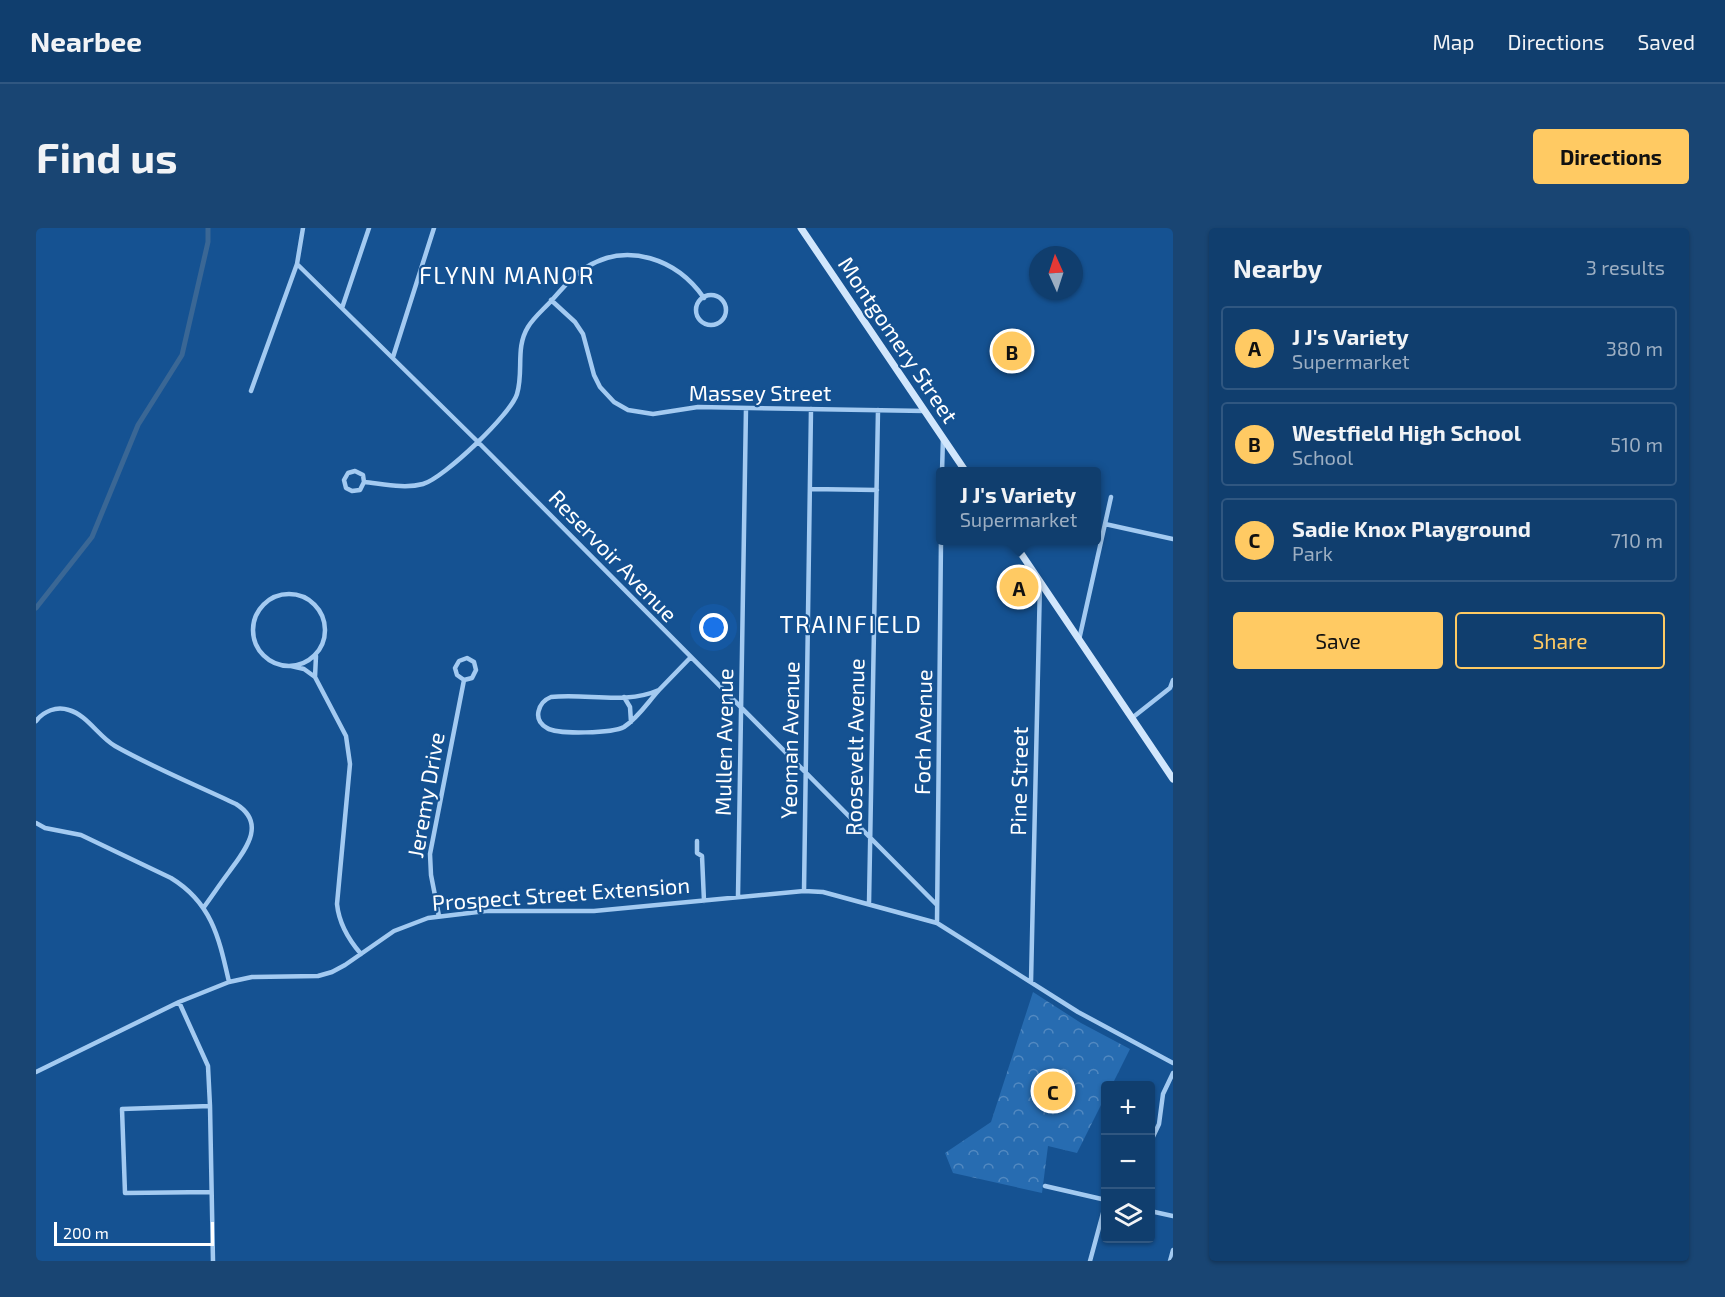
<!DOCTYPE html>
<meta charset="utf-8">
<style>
:root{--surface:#103e6e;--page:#194573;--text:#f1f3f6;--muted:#9caec2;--line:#305781;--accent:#ffca63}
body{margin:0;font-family:"Exo 2",sans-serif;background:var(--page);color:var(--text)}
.controls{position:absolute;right:18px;bottom:18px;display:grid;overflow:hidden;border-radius:6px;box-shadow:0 2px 4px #0004}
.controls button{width:54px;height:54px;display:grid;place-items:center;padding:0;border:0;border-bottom:2px solid var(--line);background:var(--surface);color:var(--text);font:30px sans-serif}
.compass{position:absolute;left:993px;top:18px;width:54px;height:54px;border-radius:50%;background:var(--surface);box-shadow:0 2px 4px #0004;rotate:357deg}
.scale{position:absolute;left:18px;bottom:15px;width:160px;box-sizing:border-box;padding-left:6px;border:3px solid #fff;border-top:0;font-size:16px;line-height:21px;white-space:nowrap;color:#fff;-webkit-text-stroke:4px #155292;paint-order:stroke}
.you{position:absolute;left:678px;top:400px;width:21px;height:21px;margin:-15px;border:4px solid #fff;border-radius:50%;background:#1a73e8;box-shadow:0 0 0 9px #1a73e833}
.badge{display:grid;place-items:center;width:39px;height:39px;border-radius:50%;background:var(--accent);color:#111;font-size:20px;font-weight:700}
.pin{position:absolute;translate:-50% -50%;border:3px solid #fff;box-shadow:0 2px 6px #0006}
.popup{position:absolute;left:900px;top:239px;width:165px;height:78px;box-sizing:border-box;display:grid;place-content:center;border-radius:6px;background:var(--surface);filter:drop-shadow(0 2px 4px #0005);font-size:20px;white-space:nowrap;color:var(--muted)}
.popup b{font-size:22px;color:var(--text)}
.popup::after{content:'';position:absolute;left:50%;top:100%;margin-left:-12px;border:12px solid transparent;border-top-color:var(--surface)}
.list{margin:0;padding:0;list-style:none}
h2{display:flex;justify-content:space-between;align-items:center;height:78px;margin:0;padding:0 24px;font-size:26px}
h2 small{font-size:20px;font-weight:400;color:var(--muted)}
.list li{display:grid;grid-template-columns:39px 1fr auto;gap:18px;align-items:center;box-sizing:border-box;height:84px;margin:0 12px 12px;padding:0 12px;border:2px solid var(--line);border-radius:6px}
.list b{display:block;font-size:22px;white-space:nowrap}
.list p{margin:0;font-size:20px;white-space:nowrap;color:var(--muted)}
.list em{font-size:20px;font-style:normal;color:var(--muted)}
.actions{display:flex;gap:12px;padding:18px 24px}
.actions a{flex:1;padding:14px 0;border:2px solid var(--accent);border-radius:6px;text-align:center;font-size:21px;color:var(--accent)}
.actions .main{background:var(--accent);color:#111}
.icon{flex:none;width:33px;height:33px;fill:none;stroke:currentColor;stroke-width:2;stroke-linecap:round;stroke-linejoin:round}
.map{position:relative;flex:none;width:1137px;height:1033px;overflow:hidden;border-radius:6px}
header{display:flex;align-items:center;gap:36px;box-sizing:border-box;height:84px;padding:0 30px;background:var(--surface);border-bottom:2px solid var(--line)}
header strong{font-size:28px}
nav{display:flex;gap:33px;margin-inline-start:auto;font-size:21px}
.intro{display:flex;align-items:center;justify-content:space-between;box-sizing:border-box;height:144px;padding:0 36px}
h1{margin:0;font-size:42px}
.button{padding:15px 27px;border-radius:6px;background:var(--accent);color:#111;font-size:21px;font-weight:700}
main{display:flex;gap:36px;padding:0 36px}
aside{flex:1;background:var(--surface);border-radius:6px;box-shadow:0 2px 4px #0004}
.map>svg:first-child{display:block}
.park{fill:url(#park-crowns)}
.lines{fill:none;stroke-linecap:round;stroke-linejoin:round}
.canal{stroke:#3a6795;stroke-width:5}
.minor{stroke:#a3caf1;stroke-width:4.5}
.secondary{stroke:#d1e6fc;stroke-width:7}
.labels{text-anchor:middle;stroke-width:4.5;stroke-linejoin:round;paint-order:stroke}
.street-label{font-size:22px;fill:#fff;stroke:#155292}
.neighbourhood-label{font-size:24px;letter-spacing:1.5px;fill:#fff;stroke:#155292}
</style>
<header>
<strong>Nearbee</strong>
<nav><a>Map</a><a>Directions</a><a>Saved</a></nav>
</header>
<div class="intro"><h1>Find us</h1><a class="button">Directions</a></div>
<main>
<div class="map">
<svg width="1137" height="1033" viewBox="0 0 1137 1033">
<defs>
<pattern id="park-crowns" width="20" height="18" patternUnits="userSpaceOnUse" patternTransform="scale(1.5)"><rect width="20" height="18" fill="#276cb1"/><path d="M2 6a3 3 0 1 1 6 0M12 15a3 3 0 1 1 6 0" fill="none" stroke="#5289c1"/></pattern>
</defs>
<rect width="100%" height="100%" fill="#155292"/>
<path class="park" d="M997,764l48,31 49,26 -18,36 -6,1 -1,11 -28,56 -29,-7 -6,47 -89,-20 -8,-20 46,-31z"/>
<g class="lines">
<path class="canal" d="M0,380l56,-71 46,-112 44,-70 26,-113v-14"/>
<path class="minor" d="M261,36l180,177 460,464
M660 82a15 15 0 1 1 30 0a15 15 0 1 1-30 0Z
M515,72l24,22 8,12 11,41 6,12 14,15 14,8 25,4 45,-7 227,4
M306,80l27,-80
M357,129l41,-129
M215,163l46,-127 6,-36
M906,244l1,-34
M328,254l-4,8 -8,1 -6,-3 -2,-8 4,-7 7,-2 8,4 1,7c19,2 41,7 59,2 21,-6 88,-70 94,-90 7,-23 -2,-46 11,-67 6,-10 16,-18 24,-27 10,-11 20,-24 33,-32 42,-27 92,-9 119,30
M774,261l67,1
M1069,296l68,15
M217 402a36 36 0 1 1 72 0a36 36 0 1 1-72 0Z
M1043,412l32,-143
M255,438l13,3 11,8 31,59 4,28 -13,140c2,20 11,35 24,50
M279,449l1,-21
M623,462c-11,12 -21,28 -35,37 -11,6 -66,8 -77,1 -15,-8 -9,-26 4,-31 36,-4 74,8 108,-7l31,-32
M588,469l6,10 1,15
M1096,490l38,-30 3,-8
M0,493c8,-10 20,-15 33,-11 18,5 30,27 46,36 39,22 81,39 121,58 32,20 8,47 -7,68 -9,12 -17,24 -25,35
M0,595l9,5 36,7 90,43c41,25 48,60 58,104
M661,613v12l5,3 2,45
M768,663l7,-482
M702,668l8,-488
M833,676l9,-494
M403,688l-8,-41 -1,-21 34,-174 -7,-5 -2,-7 4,-7 8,-3 7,4 2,8 -4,8 -8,2
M901,695l4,-383
M995,754l9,-400
M143,774l29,64 2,40 3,155
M0,844l143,-70 50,-20 23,-5 66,-1 14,-4 13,-7 49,-34 34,-13 58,-7h108l210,-20 19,1 114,31 141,89 95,51
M174,878l-88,3 3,84 86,-1
M1114,915l9,-19 4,-30 10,-21
M1009,958l61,14
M1114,983l23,5
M1054,1033l16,-59
M1134,1033l3,-11"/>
<path class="secondary" d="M765,0l165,244
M976,312l161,239"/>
</g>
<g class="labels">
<g class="street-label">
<text transform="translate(862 112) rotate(56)" y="8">Montgomery Street</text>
<text x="724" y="173">Massey Street</text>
<text transform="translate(577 328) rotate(46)" y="8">Reservoir Avenue</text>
<text transform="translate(887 504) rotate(-89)" y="8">Foch Avenue</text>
<text transform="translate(754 512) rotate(-89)" y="8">Yeoman Avenue</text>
<text transform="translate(688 514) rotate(-89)" y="8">Mullen Avenue</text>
<text transform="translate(819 519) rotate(-89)" y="8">Roosevelt Avenue</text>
<text transform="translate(983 553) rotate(-89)" y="8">Pine Street</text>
<text transform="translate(390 567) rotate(-80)" y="8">Jeremy Drive</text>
<text transform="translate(525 666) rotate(-4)" y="8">Prospect Street Extension</text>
</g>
<g class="neighbourhood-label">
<text x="471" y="56">FLYNN MANOR</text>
<text x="815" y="405">TRAINFIELD</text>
</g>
</g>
</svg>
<div class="controls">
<button>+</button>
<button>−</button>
<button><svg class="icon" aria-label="layers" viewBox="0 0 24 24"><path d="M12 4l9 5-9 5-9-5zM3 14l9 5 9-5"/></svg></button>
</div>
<svg class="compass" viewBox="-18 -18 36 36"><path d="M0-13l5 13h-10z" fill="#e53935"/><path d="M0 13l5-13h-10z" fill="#9caec2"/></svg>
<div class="scale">200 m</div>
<div class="you"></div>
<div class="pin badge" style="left:983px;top:359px">A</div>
<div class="popup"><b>J J's Variety</b>Supermarket</div>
<div class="pin badge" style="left:976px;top:123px">B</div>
<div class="pin badge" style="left:1017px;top:863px">C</div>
</div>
<aside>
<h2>Nearby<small>3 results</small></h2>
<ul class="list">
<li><span class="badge">A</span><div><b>J J's Variety</b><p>Supermarket</p></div><em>380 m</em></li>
<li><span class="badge">B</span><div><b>Westfield High School</b><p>School</p></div><em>510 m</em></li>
<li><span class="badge">C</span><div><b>Sadie Knox Playground</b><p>Park</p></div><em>710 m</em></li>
</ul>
<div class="actions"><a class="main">Save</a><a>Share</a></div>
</aside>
</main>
